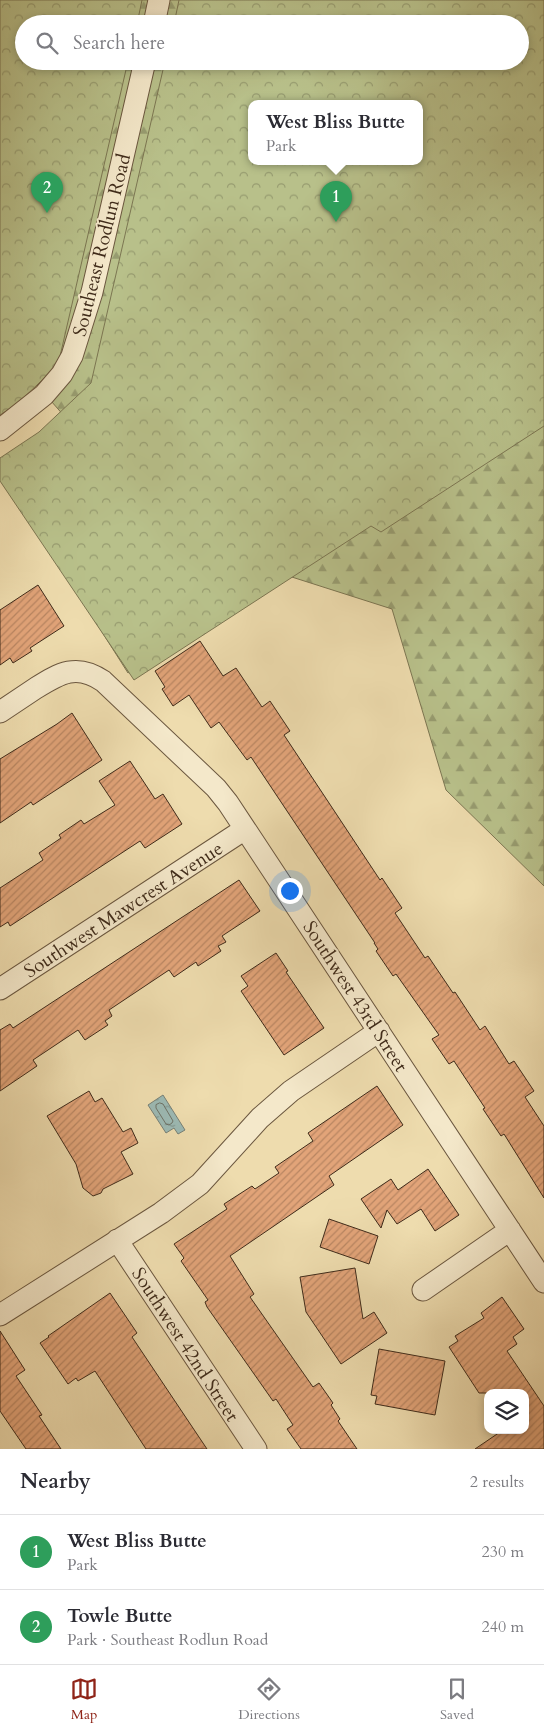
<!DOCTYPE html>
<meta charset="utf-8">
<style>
:root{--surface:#fff;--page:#f7f7f7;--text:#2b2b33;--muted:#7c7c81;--line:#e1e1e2;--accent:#8f2418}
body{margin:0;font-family:Cardo,serif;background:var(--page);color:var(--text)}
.controls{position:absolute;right:15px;bottom:15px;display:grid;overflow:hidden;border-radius:10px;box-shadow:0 2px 8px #0003}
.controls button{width:45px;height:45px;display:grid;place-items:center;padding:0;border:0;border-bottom:1px solid var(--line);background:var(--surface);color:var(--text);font:25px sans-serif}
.you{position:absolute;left:289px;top:890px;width:18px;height:18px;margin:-12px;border:4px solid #fff;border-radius:50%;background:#1a73e8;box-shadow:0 0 0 8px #1a73e833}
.badge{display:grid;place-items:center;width:32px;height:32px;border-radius:50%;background:var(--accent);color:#fff;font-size:16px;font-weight:700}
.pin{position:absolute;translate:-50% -41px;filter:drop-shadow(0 1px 2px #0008)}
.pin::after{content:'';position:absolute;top:26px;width:18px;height:15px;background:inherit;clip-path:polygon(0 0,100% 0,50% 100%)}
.popup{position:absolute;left:248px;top:100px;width:175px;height:65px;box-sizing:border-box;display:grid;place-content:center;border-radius:10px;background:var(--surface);filter:drop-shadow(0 1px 4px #0005);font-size:16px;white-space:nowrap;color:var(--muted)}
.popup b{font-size:19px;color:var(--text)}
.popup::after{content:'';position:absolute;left:50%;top:100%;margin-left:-10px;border:10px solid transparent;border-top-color:var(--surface)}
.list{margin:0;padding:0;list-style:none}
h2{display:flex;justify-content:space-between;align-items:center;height:65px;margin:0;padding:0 20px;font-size:21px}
h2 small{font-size:16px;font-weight:400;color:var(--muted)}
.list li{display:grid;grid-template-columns:32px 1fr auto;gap:15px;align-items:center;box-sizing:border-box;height:75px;padding:0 20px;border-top:1px solid var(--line)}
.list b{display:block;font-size:19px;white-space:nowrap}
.list p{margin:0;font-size:16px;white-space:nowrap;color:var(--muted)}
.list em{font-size:16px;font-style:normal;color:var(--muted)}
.icon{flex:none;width:28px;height:28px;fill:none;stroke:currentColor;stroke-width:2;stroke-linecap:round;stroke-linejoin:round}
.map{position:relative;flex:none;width:544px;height:1449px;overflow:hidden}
.search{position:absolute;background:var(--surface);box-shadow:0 2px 8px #0003;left:15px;right:15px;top:15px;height:55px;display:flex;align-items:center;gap:12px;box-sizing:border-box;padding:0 18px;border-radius:28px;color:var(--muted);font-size:19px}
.sheet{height:215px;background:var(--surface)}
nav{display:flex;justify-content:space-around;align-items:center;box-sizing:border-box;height:70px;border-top:1px solid var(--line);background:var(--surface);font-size:14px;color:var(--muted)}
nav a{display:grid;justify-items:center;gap:2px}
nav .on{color:var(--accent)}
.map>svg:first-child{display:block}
.forest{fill:url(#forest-firs);stroke:#7c7652;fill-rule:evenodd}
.park{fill:url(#park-crowns);stroke:#7c7652;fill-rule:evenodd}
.water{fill:url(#water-ripples);stroke:#778076}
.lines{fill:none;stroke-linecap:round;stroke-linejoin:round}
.shore{stroke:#6e7266;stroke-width:1}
.building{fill:url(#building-hatch);stroke:#3f2b1a}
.minor-casing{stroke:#6b573f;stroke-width:23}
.minor{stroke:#f4e8ca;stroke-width:21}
.labels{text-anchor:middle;stroke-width:4;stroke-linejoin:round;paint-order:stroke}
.street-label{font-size:19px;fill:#3f2b1a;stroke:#f4e8ca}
</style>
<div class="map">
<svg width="544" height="1449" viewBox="0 0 544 1449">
<defs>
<pattern id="forest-firs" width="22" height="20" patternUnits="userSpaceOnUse" patternTransform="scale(1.25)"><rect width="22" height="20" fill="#b8c08a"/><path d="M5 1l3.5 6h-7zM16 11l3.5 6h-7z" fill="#979c70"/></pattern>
<pattern id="park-crowns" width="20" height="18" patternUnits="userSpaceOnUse" patternTransform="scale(1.25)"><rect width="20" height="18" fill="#b8c08a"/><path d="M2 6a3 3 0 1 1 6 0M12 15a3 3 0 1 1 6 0" fill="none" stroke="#979c70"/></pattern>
<pattern id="water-ripples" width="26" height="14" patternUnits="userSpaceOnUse" patternTransform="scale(1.25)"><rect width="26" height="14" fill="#9cb9b3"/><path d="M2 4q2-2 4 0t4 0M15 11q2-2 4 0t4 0" fill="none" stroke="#819791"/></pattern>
<pattern id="building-hatch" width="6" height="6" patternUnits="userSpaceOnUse" patternTransform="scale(1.25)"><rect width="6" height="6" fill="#e2a479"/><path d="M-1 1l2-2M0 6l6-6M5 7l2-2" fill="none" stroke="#b98662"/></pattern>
</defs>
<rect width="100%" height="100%" fill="#eedcae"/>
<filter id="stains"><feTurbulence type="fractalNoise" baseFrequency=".004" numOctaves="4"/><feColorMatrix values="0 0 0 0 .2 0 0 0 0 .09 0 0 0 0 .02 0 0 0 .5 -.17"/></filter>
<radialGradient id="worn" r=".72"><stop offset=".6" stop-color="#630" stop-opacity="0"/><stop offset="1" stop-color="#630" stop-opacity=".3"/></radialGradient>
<path class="forest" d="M0,0h544v886l-98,-96 -54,-181 -119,-38 -145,102 -128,-202 73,-45 -73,-83zM24,24h496v37h-496zM252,103h168v58h-168z"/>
<path class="park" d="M0,0h142l-5,24h-113v37h104l-70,304 -41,39 -17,11z
M179,0h365v426l-163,106 -10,-6 -237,154 -134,-199v-23l39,-26 52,-49 74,-322h355v-37h-346zM252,103h168v58h-168z"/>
<path class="water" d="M163,1095l22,35 -7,4 -4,-6 -8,5 -18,-28z"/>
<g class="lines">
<path class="shore" d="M160,1103l3,1 10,17 -1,2 -3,2 -3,-1 -10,-16v-3z"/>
</g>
<path class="building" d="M38,585l26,41 -34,22 2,3 -19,12 -3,-5 -10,7v-55z
M200,641l23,35 13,-8 26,39 8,-6 20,30 -6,4 96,145 2,-2 20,30 -7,5 30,45 3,-2 25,37 2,-1 25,38 5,-4 24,38 5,-3 20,30 -9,6 19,29v72l-40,-64 -3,2 -18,-27 2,-1 -31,-47 -5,3 -17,-25 7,-4 -43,-61 -3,2 -17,-25 2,-2 -4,-6h1l-124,-186 -4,3 -28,-38 -8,6 -22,-33 -16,11 -11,-17 3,-2 -10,-16z
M72,713l30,47 -69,45 -2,-3 -31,21v-64l57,-35z
M130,761l25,38 8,-5 19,30 -37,24 -5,-7 -130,85 -2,-4 -8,5v-39l43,-28 -4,-7 22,-15 -2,-3 22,-15 3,4 31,-19 -16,-24z
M239,880l21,31 -38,25 4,6 -8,4 3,5 -23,15 -2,-4 -22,15 -5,-7 -60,40 3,6 -7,5 3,4 -23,15 -7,-10 -45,30 4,6 -37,25v-61l10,-6 3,4 29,-19z
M276,953l12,18 -2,1 38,56 -40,27 -43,-64 7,-5 -7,-10z
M377,1086l26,39 -74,51 5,9 -104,71 24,38 -4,3 63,90 6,-4 14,20 -2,2 9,14 -2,2 19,28h-56l-14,-20 6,-4 -17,-26 -3,2 -66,-94 -2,-5 3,-2 -27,-39 3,-3 -10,-14 53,-35 -3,-5 28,-18 3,3 24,-16 -4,-6 38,-26 -5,-8z
M89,1091l6,11 7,-4 21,34 8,-4 7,15 -17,9 12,22 -30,15 -2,4 -8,3 -10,-8 -7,-24 -29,-48z
M428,1169l31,46 -24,16 -14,-22 -24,15 -10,-14 -6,18 -20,-29 30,-20 7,11z
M329,1219l49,17 -9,28 -49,-17z
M355,1268l8,51 11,-7 13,21 -46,31 -35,-52 -6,-35z
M110,1293l27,40 -5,4 75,112h-61l-51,-78 -17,10 -2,-3 -8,6 -28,-41 9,-6 -1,-1z
M502,1297l22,32 -11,8 4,7 -10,7 37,55v43h-69l28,-19h22v-37h-46l-30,-46 9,-6 -3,-5 29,-18 -3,-5z
M0,1331l25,39 -9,6 26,39 -3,1 22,33h-35l-26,-38z
M379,1349l66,12 -10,54 -60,-11 2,-8 -6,-1z"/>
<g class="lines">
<defs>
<path id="minor" d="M154,24l5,-24
M0,430l44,-35 18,-21 10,-18 20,-64 53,-231
M0,712c12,-8 24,-16 36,-24 24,-15 41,-25 67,-7l113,107 12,15 316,479
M0,989l245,-160
M117,1240l139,209
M423,1290l87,-60
M0,1315l161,-102 39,-29 60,-66 31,-27 88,-60"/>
</defs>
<use href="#minor" class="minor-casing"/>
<use href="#minor" class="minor"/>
</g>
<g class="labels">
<g class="street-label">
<text transform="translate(101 245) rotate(-76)" y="7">Southeast Rodlun Road</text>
<text transform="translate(123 909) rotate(-33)" y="7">Southwest Mawcrest Avenue</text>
<text transform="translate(356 996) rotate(57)" y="7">Southwest 43rd Street</text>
<text transform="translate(186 1344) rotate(57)" y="7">Southwest 42nd Street</text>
</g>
</g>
<rect width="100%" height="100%" filter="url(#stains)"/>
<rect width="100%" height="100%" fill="url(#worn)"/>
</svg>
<div class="controls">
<button><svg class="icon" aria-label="layers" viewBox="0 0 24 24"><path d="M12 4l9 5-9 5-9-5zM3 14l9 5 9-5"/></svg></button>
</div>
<div class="you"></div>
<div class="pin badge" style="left:336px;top:222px;background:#2e9e5b">1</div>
<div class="popup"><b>West Bliss Butte</b>Park</div>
<div class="pin badge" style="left:47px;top:213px;background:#2e9e5b">2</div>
<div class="search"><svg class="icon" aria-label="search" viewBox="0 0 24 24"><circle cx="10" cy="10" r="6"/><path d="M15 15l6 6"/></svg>Search here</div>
</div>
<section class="sheet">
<h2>Nearby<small>2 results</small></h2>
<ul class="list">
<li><span class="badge" style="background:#2e9e5b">1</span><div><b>West Bliss Butte</b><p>Park</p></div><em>230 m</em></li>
<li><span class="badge" style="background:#2e9e5b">2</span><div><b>Towle Butte</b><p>Park · Southeast Rodlun Road</p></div><em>240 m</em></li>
</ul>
</section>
<nav>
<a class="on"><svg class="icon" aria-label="map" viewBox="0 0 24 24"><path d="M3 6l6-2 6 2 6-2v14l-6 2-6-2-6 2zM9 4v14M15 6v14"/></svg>Map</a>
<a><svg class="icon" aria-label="directions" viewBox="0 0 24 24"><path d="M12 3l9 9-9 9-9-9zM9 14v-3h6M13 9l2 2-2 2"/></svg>Directions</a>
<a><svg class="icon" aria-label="saved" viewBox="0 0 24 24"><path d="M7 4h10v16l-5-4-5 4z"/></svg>Saved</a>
</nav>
